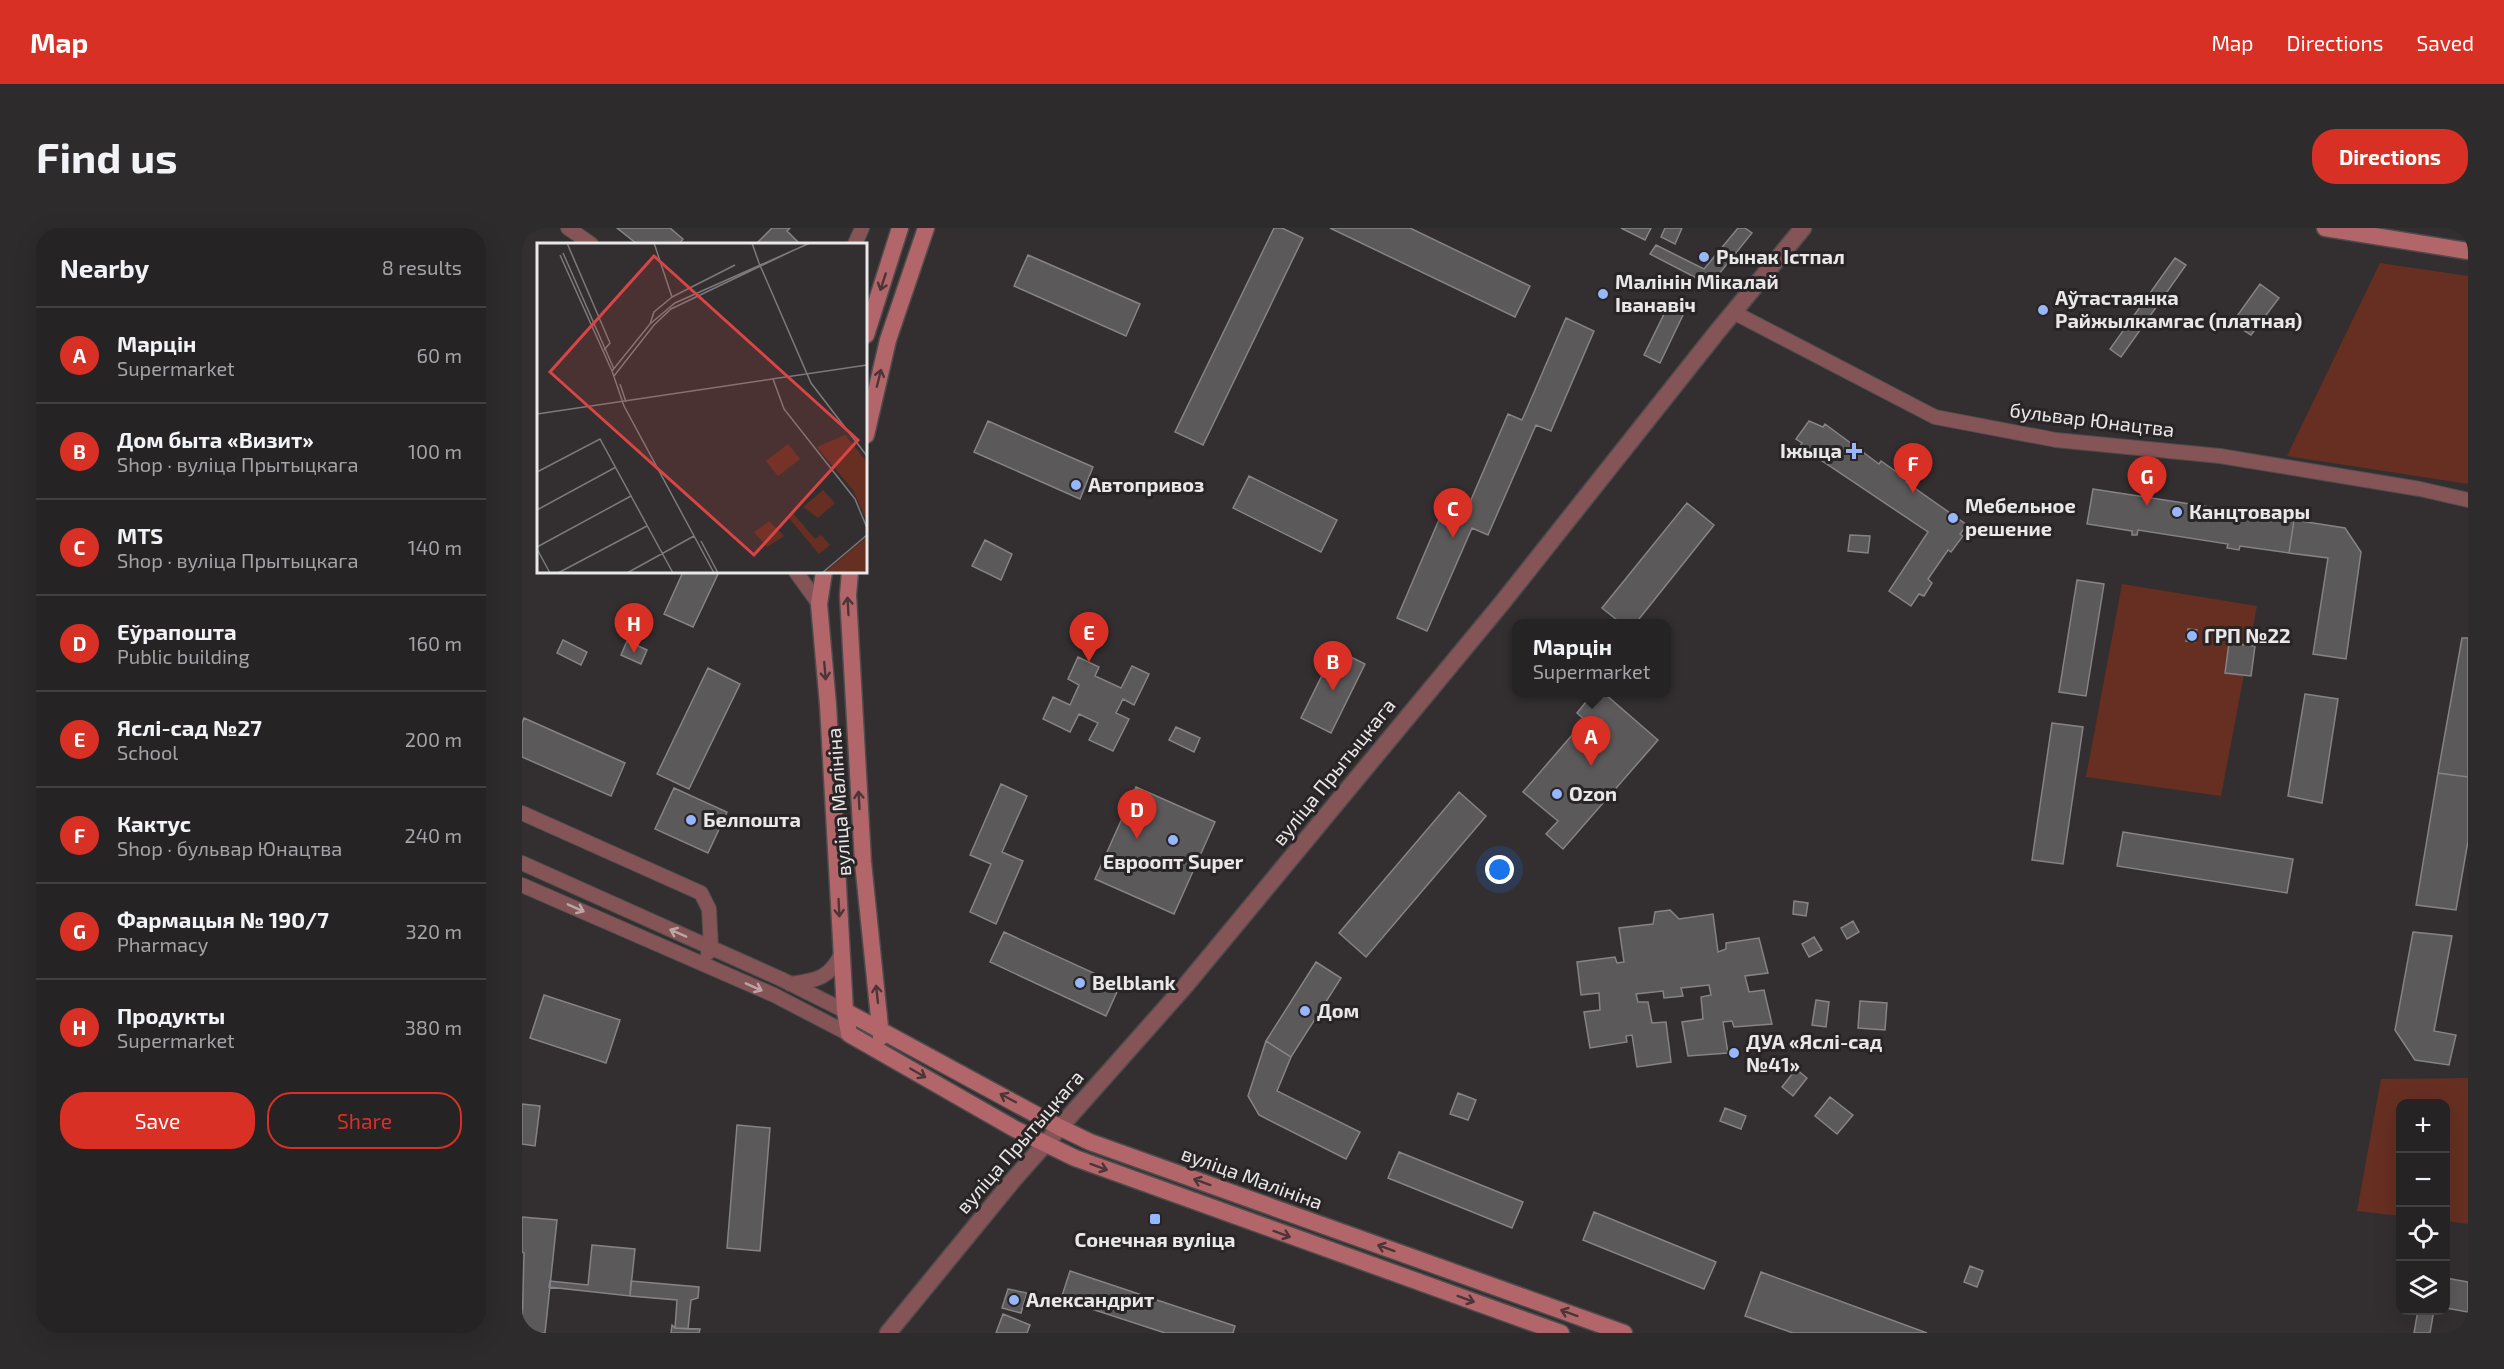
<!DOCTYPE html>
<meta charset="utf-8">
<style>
:root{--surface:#262324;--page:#2e2b2c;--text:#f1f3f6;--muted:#a4a4a6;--line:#424041;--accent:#d93025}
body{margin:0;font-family:"Exo 2",sans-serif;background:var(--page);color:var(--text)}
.controls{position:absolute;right:18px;bottom:18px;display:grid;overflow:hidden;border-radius:12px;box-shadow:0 6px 24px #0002}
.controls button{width:54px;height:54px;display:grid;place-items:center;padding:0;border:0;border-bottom:2px solid var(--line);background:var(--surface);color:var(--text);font:30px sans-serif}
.you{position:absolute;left:978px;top:642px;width:21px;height:21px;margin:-15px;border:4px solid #fff;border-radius:50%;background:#1a73e8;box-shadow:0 0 0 9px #1a73e833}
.badge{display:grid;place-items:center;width:39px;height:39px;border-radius:50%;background:var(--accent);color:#fff;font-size:20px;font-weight:700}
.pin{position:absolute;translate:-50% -50px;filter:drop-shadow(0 2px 3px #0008)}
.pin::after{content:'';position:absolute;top:32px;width:21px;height:18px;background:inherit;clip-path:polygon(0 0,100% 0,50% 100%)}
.popup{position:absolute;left:990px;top:391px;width:159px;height:78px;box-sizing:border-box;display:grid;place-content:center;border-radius:12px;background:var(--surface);filter:drop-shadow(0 2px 4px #0005);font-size:20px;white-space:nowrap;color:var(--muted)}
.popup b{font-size:22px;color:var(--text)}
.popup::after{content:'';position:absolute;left:50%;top:100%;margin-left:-12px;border:12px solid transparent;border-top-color:var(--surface)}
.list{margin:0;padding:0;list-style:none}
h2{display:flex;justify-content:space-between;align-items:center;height:78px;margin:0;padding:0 24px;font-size:26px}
h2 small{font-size:20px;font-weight:400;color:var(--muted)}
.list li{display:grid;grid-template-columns:39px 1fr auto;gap:18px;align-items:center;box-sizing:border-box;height:96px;padding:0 24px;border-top:2px solid var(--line)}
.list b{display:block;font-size:22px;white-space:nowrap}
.list p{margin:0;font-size:20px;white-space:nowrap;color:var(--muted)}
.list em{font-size:20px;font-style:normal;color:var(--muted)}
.actions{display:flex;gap:12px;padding:18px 24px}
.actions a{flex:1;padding:14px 0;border:2px solid var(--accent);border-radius:24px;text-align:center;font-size:21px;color:var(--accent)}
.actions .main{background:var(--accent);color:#fff}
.icon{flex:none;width:33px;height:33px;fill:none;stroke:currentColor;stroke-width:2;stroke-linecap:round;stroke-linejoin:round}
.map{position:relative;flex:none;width:1946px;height:1105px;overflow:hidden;border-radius:24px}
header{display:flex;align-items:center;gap:36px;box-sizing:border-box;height:84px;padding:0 30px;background:var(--accent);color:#fff}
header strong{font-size:28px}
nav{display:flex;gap:33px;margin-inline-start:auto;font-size:21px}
.intro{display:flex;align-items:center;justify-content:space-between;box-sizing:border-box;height:144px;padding:0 36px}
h1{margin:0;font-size:42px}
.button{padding:15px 27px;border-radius:24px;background:var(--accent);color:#fff;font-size:21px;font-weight:700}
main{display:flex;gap:36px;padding:0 36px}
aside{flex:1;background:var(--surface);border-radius:24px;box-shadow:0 6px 24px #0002}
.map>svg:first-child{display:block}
.green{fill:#662f21}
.building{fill:#5c595b;stroke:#868285;stroke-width:1.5}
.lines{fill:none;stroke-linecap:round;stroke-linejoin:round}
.minor-casing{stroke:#504c4d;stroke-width:16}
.tertiary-casing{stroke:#504c4d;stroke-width:19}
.secondary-casing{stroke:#504c4d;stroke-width:19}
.minor{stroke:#855456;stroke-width:14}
.tertiary{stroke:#855456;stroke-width:16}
.secondary{stroke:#b3666a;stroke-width:16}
.oneway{stroke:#4c3537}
.oneway2{stroke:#bca5a6}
.poi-dot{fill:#96b6fd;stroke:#292526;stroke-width:2}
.labels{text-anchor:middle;stroke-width:6;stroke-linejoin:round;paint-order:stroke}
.poi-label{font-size:20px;font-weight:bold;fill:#e9e7e7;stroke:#292526;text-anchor:start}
.street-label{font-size:20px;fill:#e9e7e7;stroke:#292526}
.inset-road{fill:none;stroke:#7c7979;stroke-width:1.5}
.view{fill:#d94545;fill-opacity:0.15;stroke:#d94545;stroke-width:3}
.inset-edge{fill:none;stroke:#e9e7e7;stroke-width:3}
</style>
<header>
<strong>Map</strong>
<nav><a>Map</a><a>Directions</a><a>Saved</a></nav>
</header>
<div class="intro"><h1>Find us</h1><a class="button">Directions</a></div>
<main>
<aside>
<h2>Nearby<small>8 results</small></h2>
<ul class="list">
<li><span class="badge">A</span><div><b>Марцін</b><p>Supermarket</p></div><em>60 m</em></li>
<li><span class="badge">B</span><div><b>Дом быта «Визит»</b><p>Shop · вуліца Прытыцкага</p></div><em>100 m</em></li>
<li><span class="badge">C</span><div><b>MTS</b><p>Shop · вуліца Прытыцкага</p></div><em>140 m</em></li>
<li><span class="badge">D</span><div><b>Еўрапошта</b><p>Public building</p></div><em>160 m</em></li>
<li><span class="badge">E</span><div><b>Яслі-сад №27</b><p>School</p></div><em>200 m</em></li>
<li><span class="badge">F</span><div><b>Кактус</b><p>Shop · бульвар Юнацтва</p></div><em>240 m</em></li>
<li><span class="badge">G</span><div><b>Фармацыя № 190/7</b><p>Pharmacy</p></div><em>320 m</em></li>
<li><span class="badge">H</span><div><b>Продукты</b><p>Supermarket</p></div><em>380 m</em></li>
</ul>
<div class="actions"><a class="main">Save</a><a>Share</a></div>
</aside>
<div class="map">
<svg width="1946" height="1105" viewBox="0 0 1946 1105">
<rect width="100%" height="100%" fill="#332f30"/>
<path class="green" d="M1858,35l88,13v208l-181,-28z
M1600,356l135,22 -36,190 -135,-19z
M1946,850v146l-22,-3v-117h-46v112l-43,-5 24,-132z"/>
<path class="building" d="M95,0h53l13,11 -4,5h-42z
M250,0h18l-3,3 13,13h-44z
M752,0h8l21,10 -100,207 -28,-13z
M808,0h80l120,58 -15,31z
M1099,0h30l-6,12z
M1143,0h17l-7,16 -14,-7z
M1216,0h7l7,5 -42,52 -60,-31 6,-9 48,24z
M506,27l112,49 -14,32 -112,-50z
M1653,30l11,7 -65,92 -11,-8z
M1738,56l19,14 -28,37 -19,-12z
M1146,78l16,7 -24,50 -16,-8z
M1044,90l28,13 -43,100 -15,-6 -48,110 -16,-7 -45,103 -30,-13 44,-103 20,8 47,-109 14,6z
M466,193l105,46 -13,32 -106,-47z
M1287,193l14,6 2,-3 54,40 2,-3 27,19 -2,2 61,43 -7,9 3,2 -12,16 -3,-2 -20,29 4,4 -8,13 -5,-2 -8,12 -22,-15 39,-59 -128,-86 2,-3 -6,-4z
M727,248l88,44 -16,32 -88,-44z
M1571,261l201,31 -5,33 -49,-7 -1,4 -12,-2 1,-4 -90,-14 -1,5h-5v-4l-45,-7z
M1165,275l27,22 -79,99h-13l-20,-16z
M1772,292l51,8 16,24 -15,107 -33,-5 15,-96 -39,-5z
M1328,307l20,1 -2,17 -20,-2z
M463,312l27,14 -11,26 -29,-14z
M161,344h36l-26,55 -29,-13z
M1555,352l27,4 -18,112 -27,-4z
M1666,401l9,1 -2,12 -9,-1z
M1940,410h6v139l-30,-4z
M41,412l24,12 -6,13 -24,-12z
M105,413l20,9 -6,14 -20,-9z
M1707,415l26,3 -4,30 -26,-3z
M813,421l30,15 -34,69 -30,-15z
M556,429l21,10 -4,9 26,12 11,-22 17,8 -15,31 -11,-6 -7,14 13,6 -16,32 -24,-11 9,-17 -19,-9 -9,18 -27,-13 10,-22 17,8 9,-20 -11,-6z
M186,440l32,16 -51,105 -32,-15z
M1072,464l8,6 4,-3 52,45 -95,109 -17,-15 12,-13 -35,-29 62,-72 -8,-7z
M1783,466l33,5 -16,104 -34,-7z
M2,490l101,45 -14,33 -89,-39v-34z
M1530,495l31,4 -20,137 -31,-4z
M654,499l24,11 -6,14 -25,-12z
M1916,545l30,4v64l-12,69 -40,-5z
M479,556l26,12 -25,56 21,9 -27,63 -26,-12 21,-48 -21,-9z
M614,559l79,35 -41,92 -79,-35z
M152,560l53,24 -19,41 -53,-24z
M937,564l27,24 -120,141 -27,-24z
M1601,604l170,27 -6,34 -170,-27z
M1272,673l14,2 -2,13 -13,-2z
M1148,682l9,9 34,-5 5,38 8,-3v-6l33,-5 9,35 -23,3 4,16 15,-2 8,34 -38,3 -2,-6 -9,1 5,31 -40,3 -6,-34 21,-3 -2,-22 10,-2 -2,-10 -28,3 2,8 -19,2 -1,-7 -27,3 2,8h10l4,21 14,-1 5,40 -34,5 -5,-32 -6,1 1,6 -37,6 -6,-36 16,-2 -1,-17 -18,2 -4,-33 38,-5 2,6 7,-1 -5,-34 34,-4 2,-12z
M1331,693l6,11 -12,7 -6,-11z
M482,704l116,53 -14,31 -116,-54z
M1891,704l39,4 -18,95 22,4 -7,30 -34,-5 -20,-30z
M1292,709l8,13 -13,7 -7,-13z
M794,734l25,16 -50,79 -25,-16z
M22,767l76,25 -14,43 -76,-25z
M1294,772l13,2 -3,25 -14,-2z
M1338,773l27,2 -2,27 -27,-2z
M744,813l25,16 -14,34 83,41 -14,27 -87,-44 -11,-19z
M1274,841l11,9 -14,18 -11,-9z
M936,865l18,7 -8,20 -18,-6z
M1308,869l23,18 -16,19 -22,-18z
M0,876l18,2 -5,40 -13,-2z
M1203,880l21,8 -5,13 -21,-8z
M215,897l33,3 -10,123 -33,-3z
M877,924l124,50 -11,26 -124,-50z
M1072,984l122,50 -12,27 -121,-49z
M0,989l35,3 -12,113h-23l2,-80 -2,-1z
M70,1017l43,4 -5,47 -81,-9 1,-6 38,4z
M1448,1038l13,5 -6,16 -13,-5z
M548,1043l165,55 -2,7h-68l-104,-34z
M1239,1044l166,61h-134l-48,-17z
M1924,1050l22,4v30l-22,-4z
M109,1053l68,6 -1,11 -7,2 -3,29 -13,-1 2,-28 -47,-4z
M486,1061l19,4 -6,20 -19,-5z
M1896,1082h16l-4,23h-16z
M481,1086l27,11 -3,8h-31z
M150,1097l3,3 25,1 -1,4h-28z"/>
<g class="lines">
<defs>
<path id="minor" d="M46,0l23,16
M333,16l7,-16
M1211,84l202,105 121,23 164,16 200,33 48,11
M274,344l23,32
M0,585l179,80 8,16 2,39 -3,5
M0,635l259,116 64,32
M0,657l252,110 75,39
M268,756c27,-4 39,-5 52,-31"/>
<path id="tertiary" d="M366,1105l126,-154 172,-194 316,-382 215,-271 86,-104"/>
<path id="secondary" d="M1803,0l143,23
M344,107l34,-107
M344,207l22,-95 38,-112
M302,344l-5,32 9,101 17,306 4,23 166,95 60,29 486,175
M328,344l-2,23 15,267 18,175
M323,783l214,116 31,15 534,191"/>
</defs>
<use href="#minor" class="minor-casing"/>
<use href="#tertiary" class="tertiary-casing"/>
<use href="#secondary" class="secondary-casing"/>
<use href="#minor" class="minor"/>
<use href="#tertiary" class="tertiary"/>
<use href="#secondary" class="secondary"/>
</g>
<defs><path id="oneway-shaft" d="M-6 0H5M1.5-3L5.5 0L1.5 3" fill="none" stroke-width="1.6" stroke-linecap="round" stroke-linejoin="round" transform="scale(1.5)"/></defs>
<g class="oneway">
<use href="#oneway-shaft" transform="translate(361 54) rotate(108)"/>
<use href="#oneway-shaft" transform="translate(357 150) rotate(-76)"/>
<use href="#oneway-shaft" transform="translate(326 378) rotate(-93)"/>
<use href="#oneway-shaft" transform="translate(303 443) rotate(85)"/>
<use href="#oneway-shaft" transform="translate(337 572) rotate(-93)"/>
<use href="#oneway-shaft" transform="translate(317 680) rotate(87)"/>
<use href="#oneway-shaft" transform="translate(355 766) rotate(-96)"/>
<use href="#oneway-shaft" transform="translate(396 845) rotate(30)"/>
<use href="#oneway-shaft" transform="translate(486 870) rotate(-152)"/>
<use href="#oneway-shaft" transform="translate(577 939) rotate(20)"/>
<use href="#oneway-shaft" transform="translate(680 954) rotate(-160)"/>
<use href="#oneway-shaft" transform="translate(760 1006) rotate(20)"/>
<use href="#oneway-shaft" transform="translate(864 1020) rotate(-160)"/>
<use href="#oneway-shaft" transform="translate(944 1071) rotate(20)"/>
<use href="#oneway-shaft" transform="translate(1047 1085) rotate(-160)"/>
</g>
<g class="oneway2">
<use href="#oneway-shaft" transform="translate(54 680) rotate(24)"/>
<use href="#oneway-shaft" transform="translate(156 705) rotate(-156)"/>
<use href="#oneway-shaft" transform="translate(232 759) rotate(24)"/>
</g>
<g class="poi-dot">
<circle cx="1182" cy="29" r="6"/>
<circle cx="1081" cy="66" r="6"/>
<circle cx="1521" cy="82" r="6"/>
<path d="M1329 214h6v6h6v6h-6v6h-6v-6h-6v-6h6z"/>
<circle cx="554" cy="257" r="6"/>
<circle cx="1655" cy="284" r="6"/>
<circle cx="1431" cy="290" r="6"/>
<circle cx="1670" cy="408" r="6"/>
<circle cx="1035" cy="566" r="6"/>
<circle cx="169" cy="592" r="6"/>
<circle cx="651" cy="612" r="6"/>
<circle cx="558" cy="755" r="6"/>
<circle cx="783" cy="783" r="6"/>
<circle cx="1212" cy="825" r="6"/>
<rect x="627" y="985" width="12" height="12" rx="3"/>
<circle cx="492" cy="1072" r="6"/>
</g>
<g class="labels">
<g class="poi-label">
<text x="1194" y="36">Рынак Істпал</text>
<text x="1093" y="61">Малінін Мікалай<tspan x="1093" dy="23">Іванавіч</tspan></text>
<text x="1533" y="77">Аўтастаянка<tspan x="1533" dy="23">Райжылкамгас (платная)</tspan></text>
<text x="1320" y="230" text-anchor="end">Іжыца</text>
<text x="566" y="264">Автопривоз</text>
<text x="1443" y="285">Мебельное<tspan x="1443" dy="23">решение</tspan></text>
<text x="1667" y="291">Канцтовары</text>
<text x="1682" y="415">ГРП №22</text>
<text x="1047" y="573">Ozon</text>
<text x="181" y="599">Белпошта</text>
<text x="651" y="641" text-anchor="middle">Евроопт Super</text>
<text x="570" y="762">Belblank</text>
<text x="795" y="790">Дом</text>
<text x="1224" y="821">ДУА «Яслі-сад<tspan x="1224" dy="23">№41»</tspan></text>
<text x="633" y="1019" text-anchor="middle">Сонечная вуліца</text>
<text x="504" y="1079">Александрит</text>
</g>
<g class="street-label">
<text transform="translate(1570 192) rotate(7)" y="7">бульвар Юнацтва</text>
<text transform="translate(812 544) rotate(-51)" y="7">вуліца Прытыцкага</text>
<text transform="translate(317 574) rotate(-94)" y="7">вуліца Малініна</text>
<text transform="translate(498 914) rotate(-49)" y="7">вуліца Прытыцкага</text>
<text transform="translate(730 950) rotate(20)" y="7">вуліца Малініна</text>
</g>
</g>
<g transform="translate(15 15)">
<rect width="330" height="330" fill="#332f30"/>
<path d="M308,192l22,27v60l-14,-32 -36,-43zM251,201l12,15 -22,17 -12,-15zM286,247l12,13 -17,15 -15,-11zM256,270l22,26 6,-4 9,10 -11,9 -31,-37zM232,278l15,15 -17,11 -13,-15zM330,294v32l-5,4h-38z" fill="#662f21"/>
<path class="inset-road" d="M30,0l43,100 -6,7M215,0l7,20M26,10l51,116M23,12l52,116M222,20l52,120 56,73M135,54l63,-32M113,81l4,-12 18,-15 -18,-54M77,133l40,-51 17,-16 119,-57M236,136l11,30 71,90 12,29M83,141l6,18M0,171l330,-49M0,229l63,-33 73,134M0,267l79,-43M164,298l17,32M0,304l94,-51M0,306l13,24M21,330l89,-47M90,330l67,-37M177,330l-90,-167 -12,-35 38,-47 25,-21 135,-60M285,330l45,-38"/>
<path class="view" d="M117,13l204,184 -104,115 -204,-183z"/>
<rect width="330" height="330" class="inset-edge"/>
</g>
</svg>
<div class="controls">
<button>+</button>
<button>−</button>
<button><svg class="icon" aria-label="locate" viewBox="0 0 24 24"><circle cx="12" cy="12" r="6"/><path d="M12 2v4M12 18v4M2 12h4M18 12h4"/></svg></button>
<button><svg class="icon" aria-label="layers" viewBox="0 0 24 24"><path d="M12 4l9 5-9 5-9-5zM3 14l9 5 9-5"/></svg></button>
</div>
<div class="you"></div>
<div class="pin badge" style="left:1069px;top:538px">A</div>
<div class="popup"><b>Марцін</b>Supermarket</div>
<div class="pin badge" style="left:811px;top:463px">B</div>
<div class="pin badge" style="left:931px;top:310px">C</div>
<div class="pin badge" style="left:615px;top:611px">D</div>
<div class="pin badge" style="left:567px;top:434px">E</div>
<div class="pin badge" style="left:1391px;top:265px">F</div>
<div class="pin badge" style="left:1625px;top:278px">G</div>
<div class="pin badge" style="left:112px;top:425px">H</div>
</div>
</main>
